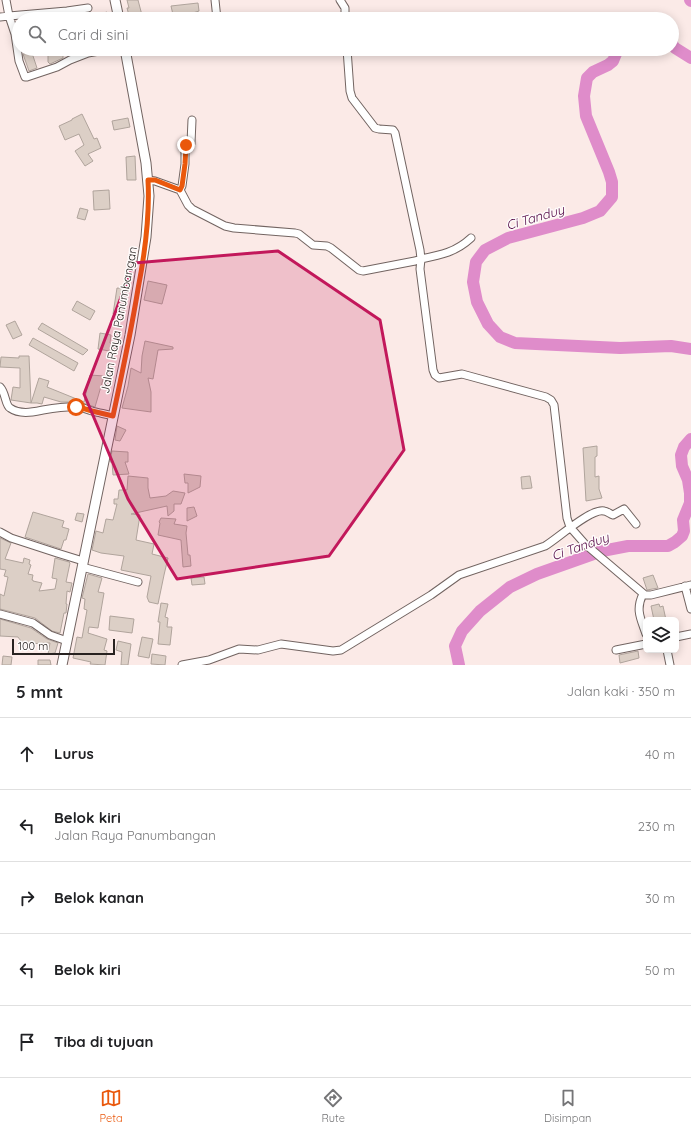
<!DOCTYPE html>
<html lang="id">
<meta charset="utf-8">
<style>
:root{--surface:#fff;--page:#f6f6f6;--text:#202124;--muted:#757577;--line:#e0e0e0;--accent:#ea580c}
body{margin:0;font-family:Quicksand,sans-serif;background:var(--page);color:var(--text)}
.controls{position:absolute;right:12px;bottom:12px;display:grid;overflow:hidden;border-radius:6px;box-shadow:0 2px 10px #0003}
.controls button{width:36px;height:36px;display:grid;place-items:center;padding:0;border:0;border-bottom:1px solid var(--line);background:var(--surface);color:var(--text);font:20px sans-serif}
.scale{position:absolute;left:12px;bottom:10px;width:103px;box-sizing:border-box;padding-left:4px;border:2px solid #282220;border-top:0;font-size:11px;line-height:14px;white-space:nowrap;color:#282220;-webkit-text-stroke:3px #fefbfa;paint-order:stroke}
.stop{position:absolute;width:12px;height:12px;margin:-9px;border:3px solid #ea580c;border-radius:50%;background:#fff}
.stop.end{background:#ea580c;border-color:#fff;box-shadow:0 1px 4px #0008}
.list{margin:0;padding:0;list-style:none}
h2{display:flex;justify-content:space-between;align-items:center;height:52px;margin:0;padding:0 16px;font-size:17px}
h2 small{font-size:13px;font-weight:400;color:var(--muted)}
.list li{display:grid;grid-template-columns:26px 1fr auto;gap:12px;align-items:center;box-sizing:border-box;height:72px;padding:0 16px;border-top:1px solid var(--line)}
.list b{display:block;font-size:15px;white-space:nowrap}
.list p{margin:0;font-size:13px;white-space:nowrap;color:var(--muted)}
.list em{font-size:13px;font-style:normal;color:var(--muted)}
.icon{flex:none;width:22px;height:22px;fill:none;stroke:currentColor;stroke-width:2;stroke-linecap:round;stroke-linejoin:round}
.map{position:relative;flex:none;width:691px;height:665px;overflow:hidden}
.search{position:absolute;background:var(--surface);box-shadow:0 2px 10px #0003;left:12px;right:12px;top:12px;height:44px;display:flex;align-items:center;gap:10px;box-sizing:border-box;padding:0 14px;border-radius:22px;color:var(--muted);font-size:15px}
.sheet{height:412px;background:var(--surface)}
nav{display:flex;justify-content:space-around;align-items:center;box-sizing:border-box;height:56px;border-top:1px solid var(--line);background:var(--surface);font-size:11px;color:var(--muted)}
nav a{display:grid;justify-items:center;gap:2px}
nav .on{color:var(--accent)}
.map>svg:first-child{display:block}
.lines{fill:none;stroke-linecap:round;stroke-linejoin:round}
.river{stroke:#df8cca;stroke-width:12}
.building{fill:#dccfc6;stroke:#b0a49c}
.minor-casing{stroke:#726461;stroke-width:9}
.major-casing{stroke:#726461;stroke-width:11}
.minor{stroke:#fff;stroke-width:7}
.major{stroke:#fff;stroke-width:9}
.route{stroke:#ea580c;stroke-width:5}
.marked{fill:#c2185b;fill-opacity:0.2;stroke:#c2185b;stroke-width:3;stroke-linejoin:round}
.labels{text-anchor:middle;stroke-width:3;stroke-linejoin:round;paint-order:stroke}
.street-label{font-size:12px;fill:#282220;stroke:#fefbfa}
.water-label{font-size:13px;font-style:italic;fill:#500443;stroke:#fefbfa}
</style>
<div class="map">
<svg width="691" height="665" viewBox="0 0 691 665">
<rect width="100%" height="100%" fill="#fbeae7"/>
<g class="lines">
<path class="river" d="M690,0l1,1
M672,44l3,4 16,10
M618,49l-5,12 -5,4 -15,7 -6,6 -3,18 2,20 23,56 3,10v15l-12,14 -17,7 -75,20 -23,12 -9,12 -3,20 4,20 11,22 12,13 15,6 105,5 51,-2 20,3
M459,665l-4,-19 7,-15 18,-20 30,-24 27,-13 65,-23 26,-5h40l7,-4 7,-6 2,-5 -1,-11 7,-17v-10l-2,-13 -6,-14 -1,-11 3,-8 7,-8"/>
</g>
<path class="building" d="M127,0h11l5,19h-13l-3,-11h2z
M198,3l1,8 -25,8 -3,-13z
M107,12l2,7h-20v-2z
M32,53l5,15 -8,3 -6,-17z
M48,53h15v5l-13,6 -2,-2z
M82,114l12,25 3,-1 4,10 -13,6 5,7 -8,5 -10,-15 9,-6 -5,-11 -14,6 -6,-14 13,-6v-1z
M128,118l2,9 -16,3 -2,-9z
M135,156l1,24h-9l-1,-23z
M109,190l1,19 -16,1 -1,-19z
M80,208l8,2 -3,10 -8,-2z
M148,281l19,4 -5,19 -18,-4z
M117,288l10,1 -4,27 -10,-2z
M77,301l18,10 -5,9 -18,-10z
M15,321l7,14 -9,4 -7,-14z
M42,323l46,27 -5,5 -45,-26z
M100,333l11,2 -1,8 6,2 -1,7 -17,-3z
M33,338l45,25 -4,8 -45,-26z
M145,341l28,6v2l-15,1 -5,29 -5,-1 3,14v20l-29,-4 6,-22 3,-18 10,5 1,-17z
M19,356h10l2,47 -20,-3 2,-13 7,1v-20l-20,-1 1,-10 18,1z
M90,375l14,1 -9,31 -15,-5h-19l-17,-5 -2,7 -5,-1h-6l8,-25 10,3 -2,6 37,15z
M117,426l9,4 -6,11 -5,-1z
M597,446v10l-2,1v20l4,-1v13l3,9 -16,3 -3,-53z
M112,451l16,1v10h-3l4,12 -16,1 -1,-13h-2z
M184,474l17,2 -1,11 -12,6v-10h-3z
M128,476l20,2v10l2,10 16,-2 7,-5 12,2 -4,11h-7v7l-6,5 -1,-10 -36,8 9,1 -4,25 18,4 -2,10 16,4 -4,17 -6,29 -9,-2 -2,-5 4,-21 -30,-6 3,-14 -23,-3 -9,-3 4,-19 7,2 3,-14 7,1 4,-16h-3v-5h4l1,-9h8z
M530,476l2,12 -10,1 -1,-12z
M194,507l3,9 -10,5v-13z
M33,512l31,9 -2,6 7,2 -3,11h-2l-3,9 -36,-12z
M77,513l7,1 -2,8 -7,-2z
M161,518l15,1 -2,5 13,2 -1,7 2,22h2l1,11 -8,1 -2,-27 -23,-5 2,-12 -1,-1z
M0,538l11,5 -6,16 18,4 1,-5 6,2 -1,4 2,1 -3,9 5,1 -1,5h1v1l9,2 -3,8 16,-2 2,-10 -5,-1 3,-20 14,4 1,1 -4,19 6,1 -2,9 -3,-1 -1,13h1l-1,9h-2l-4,20 -8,-2 -17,-13 -35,-9v-15l4,2 4,-19 -4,-1 2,-6 -6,-1z
M88,574l14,4 -4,14 6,1 -6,35 -9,-1 -1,6 19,6 -3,11 3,1 -2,14 -15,-1 1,-2 -18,-4 4,-21 5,1 5,-28 -3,-1 1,-10 -3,-1z
M653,575l5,13 -11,2 -4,-12z
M204,577l1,7 -13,1 -1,-7z
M161,603l7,1 -3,13 3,1 -1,9h5l-2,18 -12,-1 2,-22h-2z
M659,604l1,3 3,-1 3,14h-12l-3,-14z
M110,616l24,3 -2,14 -23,-3z
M0,619l31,9 16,11 11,4 -3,10 -7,1 2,-11 -27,1 -5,-7 -18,-1z
M142,637l11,2 -4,19 -11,-2z
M118,641l13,3 -3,21h-7l1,-13 -6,-2z
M638,651l1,7 -19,5 -1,-8z
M152,654l14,2 -1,9 -14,-1z
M3,656l9,1 -1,8h-9z
M38,660h12l1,5h-13z"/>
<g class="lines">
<defs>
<path id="minor" d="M215,0l2,19
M340,0l5,8v11
M88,8l-21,3 -58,5 6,18 4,27 6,16h2l30,-10 13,-7 18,-7 22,-4
M0,17l9,-1 -3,-16
M347,49l3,42 2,7 23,30 4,1 14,1 2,3 25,117 1,9c20,-4 35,-7 50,-21
M148,180l7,1 25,9 2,-4 3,-22v-19l6,-2 1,-23
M180,190l8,15 4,4 33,17 9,2 61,5 4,1 14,11 14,1 4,2 28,22 4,1 52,-10 6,-2 -1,10 13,101 2,5 4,3 23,-4 84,23 5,3 3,5 13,113 3,9 15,17 60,51h6l40,-10
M0,387c6,6 5,18 10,21 10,7 23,4 33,2 12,-2 26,-4 37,-3 4,1 8,3 12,4 7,2 14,3 21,5
M0,532l11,6 46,15 26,8
M82,567l56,15
M685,586l6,23
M643,594c-8,16 -2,25 3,40
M0,614l33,9 17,12 17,6
M676,637l15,-3
M616,650l30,-6
M667,650l3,15
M182,665l27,-5 30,-11 19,1 23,-6 52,7 8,-1 90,-55 28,-20 86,-29c12,-7 46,-38 59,-35 3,0 6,3 9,4l11,-6 12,15"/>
<path id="major" d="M115,0l4,19
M62,665l68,-330 16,-98 3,-41 -3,-33 -21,-114"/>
</defs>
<use href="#minor" class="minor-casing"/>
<use href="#major" class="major-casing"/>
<use href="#minor" class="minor"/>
<use href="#major" class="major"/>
</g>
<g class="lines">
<path class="route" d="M76,407l6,1 10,3 21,5c9,-42 18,-84 25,-127 7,-36 12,-72 10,-109h7l25,10 2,-4 3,-22 1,-19"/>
</g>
<path class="marked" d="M278,251l102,69 24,130 -75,106 -152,23 -49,-80 -44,-105 50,-131z"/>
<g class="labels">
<g class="street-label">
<text transform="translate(119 320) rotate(-79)" y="4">Jalan Raya Panumbangan</text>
</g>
<g class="water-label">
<text transform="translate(535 217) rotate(-16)" y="5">Ci Tanduy</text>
<text transform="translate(580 546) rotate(-19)" y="5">Ci Tanduy</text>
</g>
</g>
</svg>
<div class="controls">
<button><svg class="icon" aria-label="layers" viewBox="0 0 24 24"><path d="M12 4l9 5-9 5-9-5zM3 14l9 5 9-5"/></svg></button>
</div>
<div class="scale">100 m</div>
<div class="stop" style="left:76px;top:407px"></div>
<div class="stop end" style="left:186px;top:145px"></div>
<div class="search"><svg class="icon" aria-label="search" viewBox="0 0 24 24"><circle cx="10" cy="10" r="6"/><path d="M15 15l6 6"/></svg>Cari di sini</div>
</div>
<section class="sheet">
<h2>5 mnt<small>Jalan kaki · 350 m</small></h2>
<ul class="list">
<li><svg class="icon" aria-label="ahead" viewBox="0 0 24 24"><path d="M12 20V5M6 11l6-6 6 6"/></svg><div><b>Lurus</b></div><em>40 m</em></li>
<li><svg class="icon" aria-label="left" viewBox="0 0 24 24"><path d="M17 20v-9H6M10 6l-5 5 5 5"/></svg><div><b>Belok kiri</b><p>Jalan Raya Panumbangan</p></div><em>230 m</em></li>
<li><svg class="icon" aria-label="right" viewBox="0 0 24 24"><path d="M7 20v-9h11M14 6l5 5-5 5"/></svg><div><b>Belok kanan</b></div><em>30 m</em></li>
<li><svg class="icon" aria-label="left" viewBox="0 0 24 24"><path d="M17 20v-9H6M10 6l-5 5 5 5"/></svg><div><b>Belok kiri</b></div><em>50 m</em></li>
<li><svg class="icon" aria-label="arrive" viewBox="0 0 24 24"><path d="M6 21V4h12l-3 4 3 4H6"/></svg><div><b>Tiba di tujuan</b></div></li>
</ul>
</section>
<nav>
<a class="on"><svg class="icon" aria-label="map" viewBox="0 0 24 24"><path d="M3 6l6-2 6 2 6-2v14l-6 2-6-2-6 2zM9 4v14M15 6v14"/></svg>Peta</a>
<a><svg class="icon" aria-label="directions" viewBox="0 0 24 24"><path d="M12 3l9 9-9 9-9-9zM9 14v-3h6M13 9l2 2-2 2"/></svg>Rute</a>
<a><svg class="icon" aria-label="saved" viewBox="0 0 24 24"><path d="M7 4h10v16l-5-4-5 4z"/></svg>Disimpan</a>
</nav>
